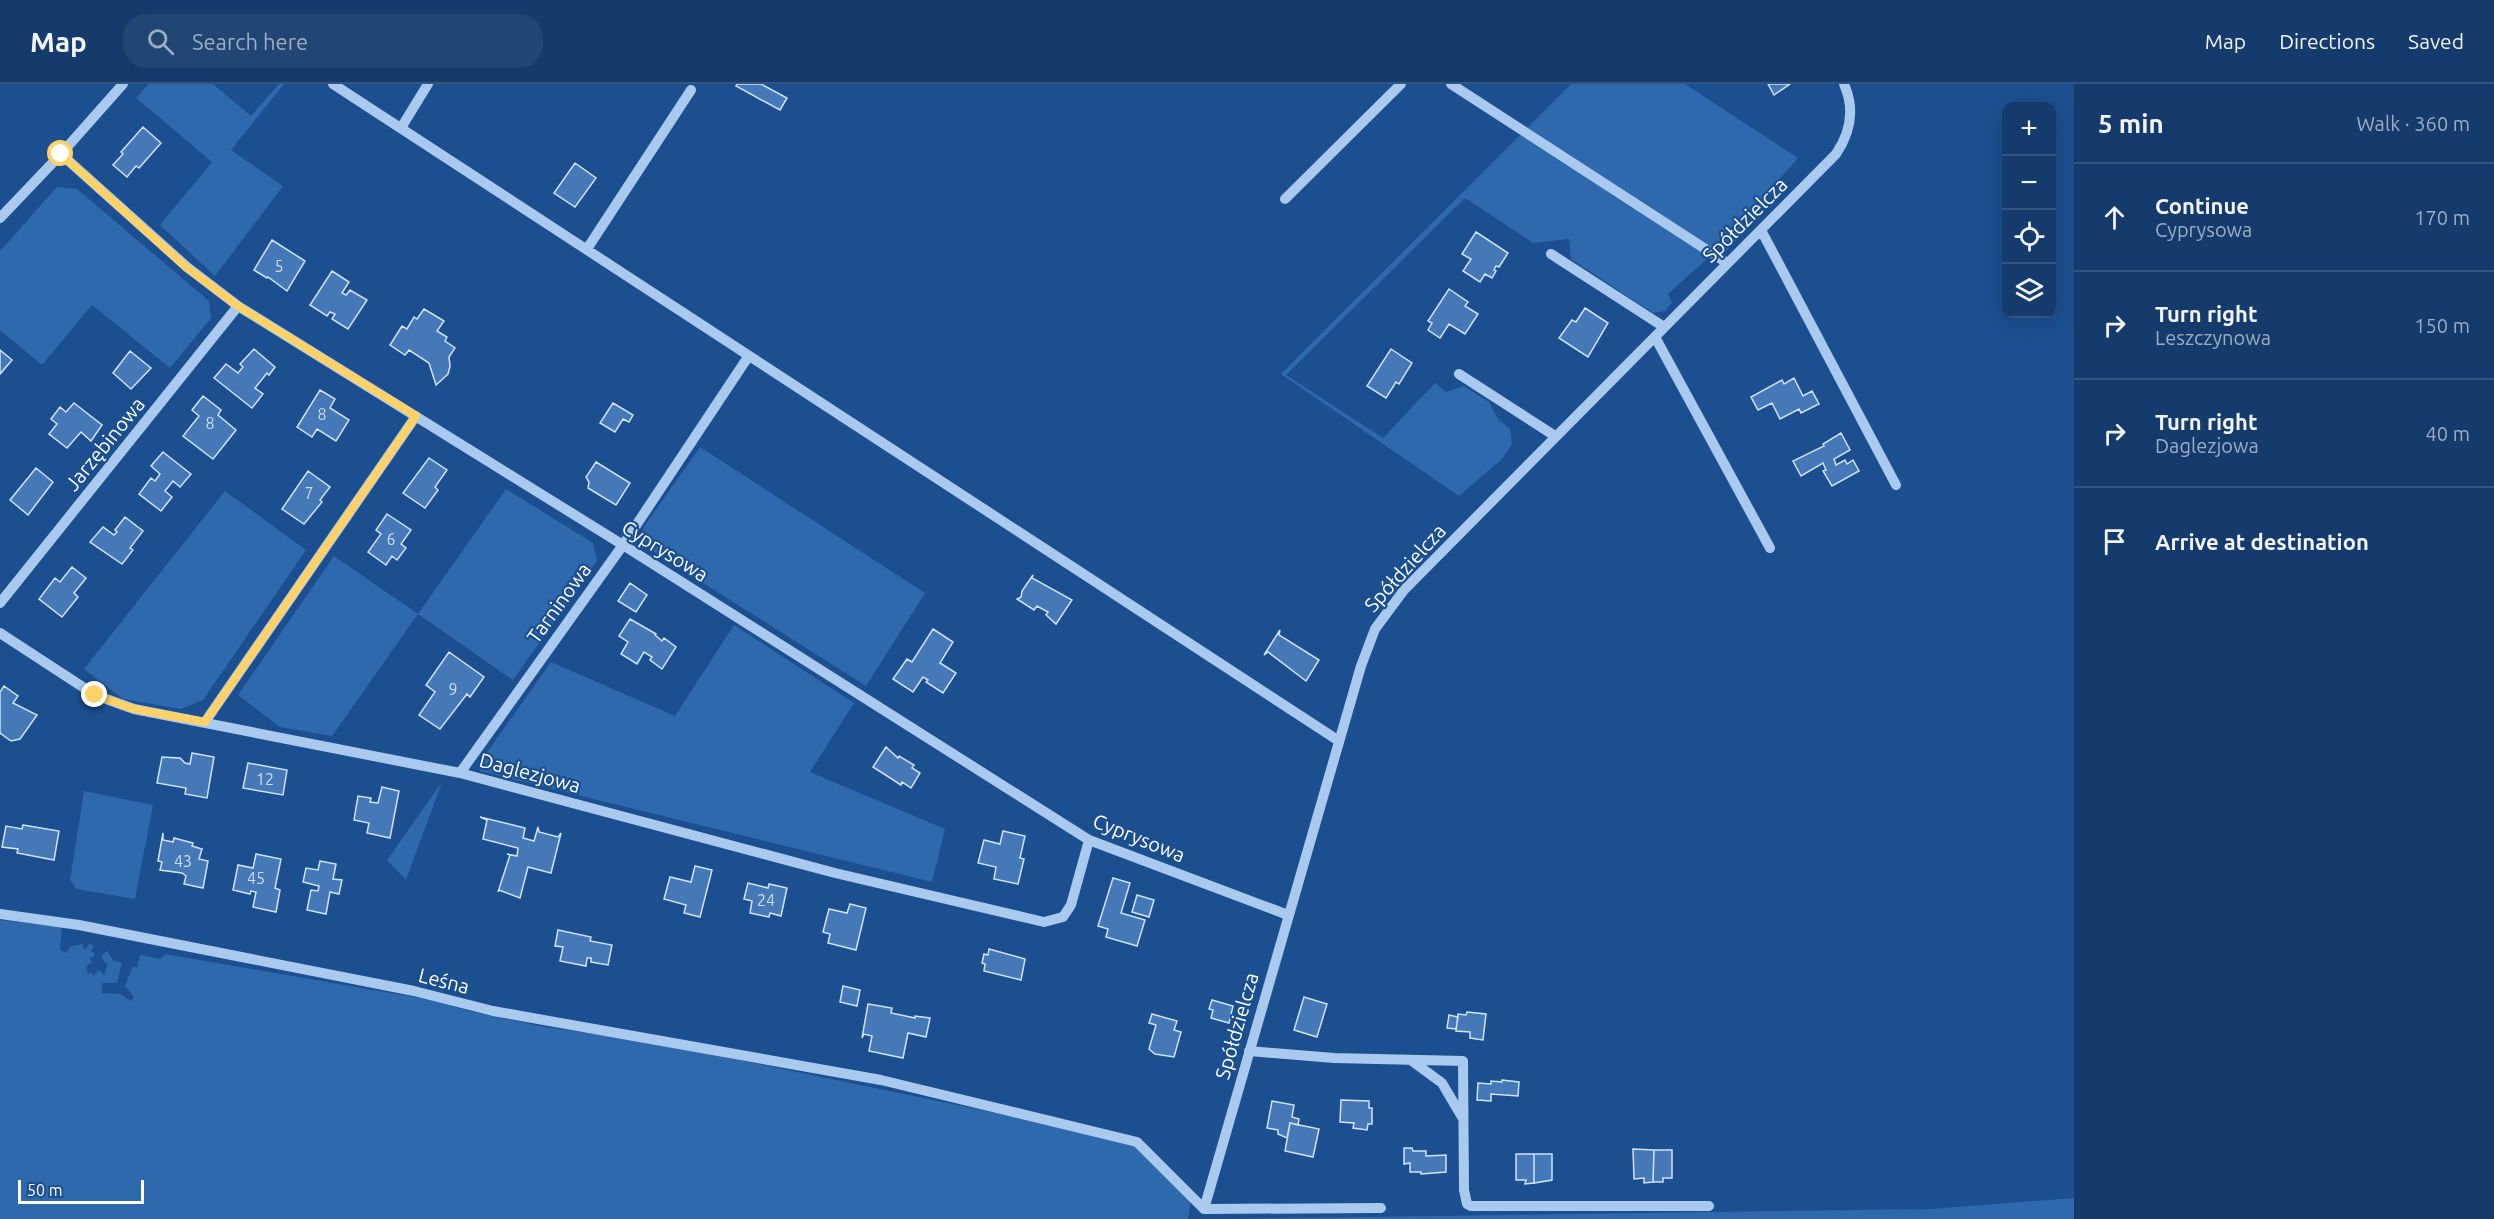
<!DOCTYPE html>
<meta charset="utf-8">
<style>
:root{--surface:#143b6b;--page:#214673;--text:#f1f3f6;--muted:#9dadc1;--line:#33557e}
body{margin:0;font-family:Ubuntu,sans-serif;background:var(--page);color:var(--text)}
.controls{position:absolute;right:18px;top:18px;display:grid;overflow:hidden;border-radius:12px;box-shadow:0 6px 24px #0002}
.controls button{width:54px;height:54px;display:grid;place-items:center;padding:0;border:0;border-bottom:2px solid var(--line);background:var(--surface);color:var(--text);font:30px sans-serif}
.scale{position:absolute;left:18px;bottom:15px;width:126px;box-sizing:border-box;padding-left:6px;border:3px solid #fff;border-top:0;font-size:16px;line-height:21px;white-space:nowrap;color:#fff;-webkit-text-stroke:4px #1b4f8f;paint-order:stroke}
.stop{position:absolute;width:18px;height:18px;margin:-14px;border:4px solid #ffd166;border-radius:50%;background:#fff}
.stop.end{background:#ffd166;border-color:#fff;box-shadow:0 2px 6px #0008}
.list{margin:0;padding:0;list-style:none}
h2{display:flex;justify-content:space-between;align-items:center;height:78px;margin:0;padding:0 24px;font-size:26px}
h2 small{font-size:20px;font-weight:400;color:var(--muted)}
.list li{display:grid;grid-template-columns:39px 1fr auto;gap:18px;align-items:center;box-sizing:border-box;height:108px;padding:0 24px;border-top:2px solid var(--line)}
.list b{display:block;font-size:22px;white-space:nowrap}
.list p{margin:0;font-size:20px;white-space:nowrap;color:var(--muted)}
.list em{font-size:20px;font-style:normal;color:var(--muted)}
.icon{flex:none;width:33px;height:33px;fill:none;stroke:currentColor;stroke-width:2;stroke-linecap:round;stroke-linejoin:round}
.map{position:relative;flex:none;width:2074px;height:1135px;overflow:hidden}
header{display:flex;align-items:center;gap:36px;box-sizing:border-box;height:84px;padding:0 30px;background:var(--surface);border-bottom:2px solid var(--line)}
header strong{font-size:28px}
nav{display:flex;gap:33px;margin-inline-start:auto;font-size:21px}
.search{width:420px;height:54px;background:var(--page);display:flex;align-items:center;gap:15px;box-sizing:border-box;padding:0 21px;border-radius:24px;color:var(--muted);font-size:22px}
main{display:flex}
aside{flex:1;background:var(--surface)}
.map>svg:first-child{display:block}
.green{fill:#2e69ad}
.building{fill:#4478b7;stroke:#cfe3fa;stroke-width:1.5}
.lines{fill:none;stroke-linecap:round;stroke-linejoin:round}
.minor{stroke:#a9c9ee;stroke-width:10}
.route{stroke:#ffd166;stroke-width:8}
.labels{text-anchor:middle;stroke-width:4.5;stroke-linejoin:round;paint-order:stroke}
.number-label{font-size:16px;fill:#d0dded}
.street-label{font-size:20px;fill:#fff;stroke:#1b4f8f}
</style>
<header>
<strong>Map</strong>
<div class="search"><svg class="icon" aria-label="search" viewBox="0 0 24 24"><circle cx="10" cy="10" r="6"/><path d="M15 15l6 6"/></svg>Search here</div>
<nav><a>Map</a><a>Directions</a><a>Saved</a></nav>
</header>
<main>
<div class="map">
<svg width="2074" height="1135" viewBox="0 0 2074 1135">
<rect width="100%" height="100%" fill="#1b4f8f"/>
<path class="green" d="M148,0h65l38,32 28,-32h5l-53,66 52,36 -68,90 -55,-51 52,-63 -76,-64z
M1571,0h114l113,74 -58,66 4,8 -18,19 -7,-3 -51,46 4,9 -7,8 -12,2 -82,-54 -2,-20 -36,4 -68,-45 -179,177 97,63 52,-55 11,9 18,-6 25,16 9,17 12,10 2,15 -10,15 -43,37 -178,-122z
M57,103l20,2 132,112 2,17 -41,50 -78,-63 -50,60 -42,-35v-79z
M700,363l225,146 -59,93 -221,-140 -2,-18z
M506,405l87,54 4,18 -84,119 -95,-66 -86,122 -52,-9 -42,-32 96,-139 84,58z
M225,407l81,59 -103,150 -22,9 -58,-10 -39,-30z
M734,541l120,78 -44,69 135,57 -13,53 -452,-111 -2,-6 73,-103 124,54z
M442,698l-36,98 -19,-20z
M84,707l69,14 -18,94 -59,-10 -6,-9z
M0,836l62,7 -2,23 6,3 5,-7 12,-2 1,5 3,-1 1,-4 6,1 -3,7 4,1 -1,4h-4l2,6 -6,3 2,8 3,-2 2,4 6,-6 5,5 4,-12h-3l-4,-7 6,-5 6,9 9,3 -5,20h-15v10l18,1 11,7 3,-4 -9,-11 8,-20 4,1 3,-12 21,4 4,-5 261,45 47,13 72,15 107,15 484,100 56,53 -4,24h-1188z
M2074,1114v21h-860l716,-10z"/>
<path class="building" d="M737,0h24l26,14 -7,12 -44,-24z
M1768,0h22l-16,11z
M143,43l18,16 -22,25 -3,-2 -9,11 -14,-12 10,-11 -2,-2z
M575,79l21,15 -21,29 -21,-14z
M1476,148l32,21 -9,14 -3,-1 -2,4 2,1 -4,7 -7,-4 -5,8 -17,-11 8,-12 -9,-5z
M272,156l33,21 -18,30 -19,-14 -1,1 -13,-8z
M332,187l17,11 -7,11 4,2 4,-5 17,10 -19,29 -16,-10 3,-5 -5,-2 -3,4 -17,-11z
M1449,205l19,13 -3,4 13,8 -13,20 -16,-10 -9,14 -12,-8 4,-7 -4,-2z
M1585,224l23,15 -20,34 -29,-19 13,-18 4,2z
M424,225l20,12 -7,10 10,6 -2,4 10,7 -6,9 1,9 -2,8 -12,11 -7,-22 -20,-13 -4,5 -15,-10 12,-19 5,3 7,-12 3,2z
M254,265l21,18 -6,8 -2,-2 -12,15 8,6 -11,14 -38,-30 12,-14 12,9 5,-6 -3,-3z
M1391,265l21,14 -13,21 -3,-2 -10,16 -19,-12z
M0,266l12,10 -12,14z
M130,267l21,17 -20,21 -18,-16z
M1794,294l9,18 9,-5 7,13 -18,9 -2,-4 -19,10 -8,-16 -14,7 -7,-13 31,-17 2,4z
M320,306l15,9 -5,9 19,12 -13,21 -19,-12 -5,8 -15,-10z
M203,312l18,14 -3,5 18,15 -23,29 -30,-23 16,-20 -7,-6z
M74,319l28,22 -11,16 -10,-9 -14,16 -18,-14 8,-10 -6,-5 9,-12 6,5z
M613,319l20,12 -4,7 -6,-3 -8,13 -15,-9z
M1841,349l9,17 -16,9 2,6 9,-5 2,4 6,-4 6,11 -27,15 -9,-15 3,-1 -3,-7 -22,13 -8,-15 31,-15 -1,-2z
M163,368l28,22 -11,13 -7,-6 -8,10 7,6 -11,14 -22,-17 12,-16 4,3 5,-7 -9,-8z
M429,374l18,12 -12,17 3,3 -13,18 -22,-15z
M596,378l34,21 -14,22 -28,-17 1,-6 -3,-5z
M36,384l17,14 -25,33 -18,-15z
M308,387l22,16 -10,13 2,2 -18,22 -22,-15z
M387,430l24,16 -10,14 5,4 -9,12 -5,-4 -6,9 -18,-13 13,-18 -5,-4z
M125,433l18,14 -13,17 3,2 -11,14 -32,-22 13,-15 11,8 3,-3 -2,-2z
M72,483l14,11 -12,15 4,4 -16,20 -23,-18 16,-21 5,4z
M1033,491l-1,3 40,22 -16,24 -10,-9 2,-3 -11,-6 -3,4 -17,-11 4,-2 1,-6z
M630,499l17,12 -11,17 -18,-11z
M630,535l26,15 -1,1 7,6 2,-3 12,9 -14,22 -12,-9 2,-3 -8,-5 -7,12 -16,-10 7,-12 -9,-6z
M933,545l20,13 -13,21 16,10 -13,20 -17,-11 2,-2 -5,-3 -10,15 -20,-13 14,-20 5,3z
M1280,546l-1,5 40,25 -13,21 -38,-29 -4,3z
M449,568l35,25 -14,20 -3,-3 -27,35 -21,-14 16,-23 -9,-7z
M4,602l14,10 -5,7 24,12 -17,24 -9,2 -11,-8v-41z
M886,663l12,11 1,-2 15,9 -2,3 8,5 -9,15 -9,-6 -1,3 -28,-18z
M192,669l22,4 -7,41 -22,-4 1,-6 -29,-5 5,-26 18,1 5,5 5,1z
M248,679l39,7 -4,25 -40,-7z
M382,703l17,4 -9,47 -23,-5 2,-10 -15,-3 4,-24 13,2 -1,4 8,1z
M480,733l45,11 -2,10 11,3 4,-14 1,5 19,5 3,-4 -10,40 -23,-6 -8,31 -21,-8 -1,2 12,-37 -3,-1 10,2 1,-8 -35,-9 4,-19z
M23,741l36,6 -5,29 -37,-7 1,-4 -16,-2 4,-21 16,3z
M1003,747l22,5 -5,22 4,1 -6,25 -24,-5 2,-12 -18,-4 6,-23 16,4z
M163,749v7l10,2 1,-4 19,5 -1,3 10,3 -3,10 9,2 -5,27 -19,-4 2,-8 -4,-3 -22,-3 2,-8 -4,-1z
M256,770l25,5 -6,29 5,2 -4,22 -23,-5 3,-15 -5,-1 -1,3 -17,-4 5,-25 15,3z
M320,777l16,3 -3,15 9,1 -3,14 -9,-2 -4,22 -19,-4 4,-20 7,1 1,-5 -16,-4 3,-14 12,2z
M695,782l17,4 -12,47 -16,-4 2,-8 -22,-6 6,-22 21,5z
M1113,794l17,5 -9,30 24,7 -8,26 -31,-9 2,-8 -10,-3z
M748,799l20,5 1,-4 18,4 -6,28 -11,-3 -1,4 -19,-4 2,-12 -8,-2z
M1137,811l17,5 -5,17 -17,-5z
M850,820l16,4 -10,42 -28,-7 2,-9 -7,-2 6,-23 18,4z
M558,846l33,7 -1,4 22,4 -4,20 -17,-3v-4h-4l-1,8 -26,-5 3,-14 -8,-1z
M989,865l36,10 -4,21 -37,-9 1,-7 -3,-1 2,-9 4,1z
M843,902l17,4 -3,16 -17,-4z
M1304,913l23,7 -10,33 -23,-7z
M1212,916l21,6 -4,17 -18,-5 2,-8 -4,-1z
M868,920l24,4 -1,5 24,5v-2l15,2 -4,19 -18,-4 -5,25 -34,-7 3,-15 -8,-2 -2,4z
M1467,928l19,2 -3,26 -13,-2v-6l-14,-1 2,-17 8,1z
M1152,930l25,7 -3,9 7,2 -7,25 -19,-3 -6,-5 7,-24 -7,-2z
M1449,931l9,2 -2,12 -9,-1z
M1502,996l17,2 -1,14 -27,-2v7l-14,-1 1,-17 13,1v-3l11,1z
M1341,1016l28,1v7h3v16h-4l-1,6 -14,-2 1,-5 -14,-1z
M1272,1017l22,4 -2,12 7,2 -1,6 -8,-2 -3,15 -9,-4v-4l-11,-2z
M1290,1039l29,6 -6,28 -28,-6z
M1404,1064h8l1,3h13v5l20,-1v17l-25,2v-2h-11v-9l-6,1z
M1633,1065l21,1 -1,32 -9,1v-5l-10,1z
M1654,1066h18v28h-9v4h-10z
M1516,1070h18v29l-9,1 1,-4h-10z
M1534,1070h18v26l-18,3z"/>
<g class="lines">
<path class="minor" d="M333,0l1006,657
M1451,0l276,179
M401,44l27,-44
M61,70l126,113 51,39 385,239 466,295 199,75
M1285,115l116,-115
M0,134l61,-64 62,-70
M1761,146l135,255
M587,165l104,-159
M1551,170l113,73
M1655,253l115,211
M1459,290l96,62
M0,519l238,-297
M0,549l95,62 39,14 326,64 375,100 209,49 19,-5 8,-12 18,-65
M205,638l211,-306
M460,689l163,-228 125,-188
M0,830l79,11 335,66 79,20 388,69 256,62 67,67 177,-1
M1249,967l85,7 129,3 1,129 3,14 4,2h238
M1412,977l30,22 20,34
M1204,1125l157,-543 14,-37 29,-39 432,-436c15,-22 19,-45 8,-70"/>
</g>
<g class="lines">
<path class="route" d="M61,70l125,113 52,39 178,110 -211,306 -71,-13 -39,-14"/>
</g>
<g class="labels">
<g class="number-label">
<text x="279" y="188">5</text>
<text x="322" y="336">8</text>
<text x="210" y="345">8</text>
<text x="309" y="415">7</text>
<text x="391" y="461">6</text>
<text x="453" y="611">9</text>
<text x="265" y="701">12</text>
<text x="183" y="783">43</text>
<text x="256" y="800">45</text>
<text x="766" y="822">24</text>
</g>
<g class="street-label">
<text transform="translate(1745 136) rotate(-45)" y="7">Spółdzielcza</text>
<text transform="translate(105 360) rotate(-51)" y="7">Jarzębinowa</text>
<text transform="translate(665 467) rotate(32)" y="7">Cyprysowa</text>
<text transform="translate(1405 484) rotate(-48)" y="7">Spółdzielcza</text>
<text transform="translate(559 519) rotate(-54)" y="7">Tarninowa</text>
<text transform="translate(530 689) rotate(15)" y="7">Daglezjowa</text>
<text transform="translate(1139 754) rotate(22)" y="7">Cyprysowa</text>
<text transform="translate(444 897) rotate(14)" y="7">Leśna</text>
<text transform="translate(1237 942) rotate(-74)" y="7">Spółdzielcza</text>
</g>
</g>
</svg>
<div class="controls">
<button>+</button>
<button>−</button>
<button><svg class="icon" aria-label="locate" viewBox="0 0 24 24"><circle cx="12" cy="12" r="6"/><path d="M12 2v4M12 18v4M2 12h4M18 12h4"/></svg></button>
<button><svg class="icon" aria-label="layers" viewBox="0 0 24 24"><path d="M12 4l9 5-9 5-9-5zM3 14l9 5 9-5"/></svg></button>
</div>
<div class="scale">50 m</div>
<div class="stop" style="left:61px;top:70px"></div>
<div class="stop end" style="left:95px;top:611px"></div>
</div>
<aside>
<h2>5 min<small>Walk · 360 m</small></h2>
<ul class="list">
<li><svg class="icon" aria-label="ahead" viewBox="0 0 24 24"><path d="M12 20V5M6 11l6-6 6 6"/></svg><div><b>Continue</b><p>Cyprysowa</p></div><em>170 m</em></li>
<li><svg class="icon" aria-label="right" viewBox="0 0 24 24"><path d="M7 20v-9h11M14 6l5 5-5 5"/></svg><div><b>Turn right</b><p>Leszczynowa</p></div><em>150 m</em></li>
<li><svg class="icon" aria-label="right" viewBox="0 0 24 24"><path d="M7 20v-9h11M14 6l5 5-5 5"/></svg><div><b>Turn right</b><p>Daglezjowa</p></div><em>40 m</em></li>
<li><svg class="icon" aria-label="arrive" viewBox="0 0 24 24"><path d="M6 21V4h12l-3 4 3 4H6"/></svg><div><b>Arrive at destination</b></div></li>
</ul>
</aside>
</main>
